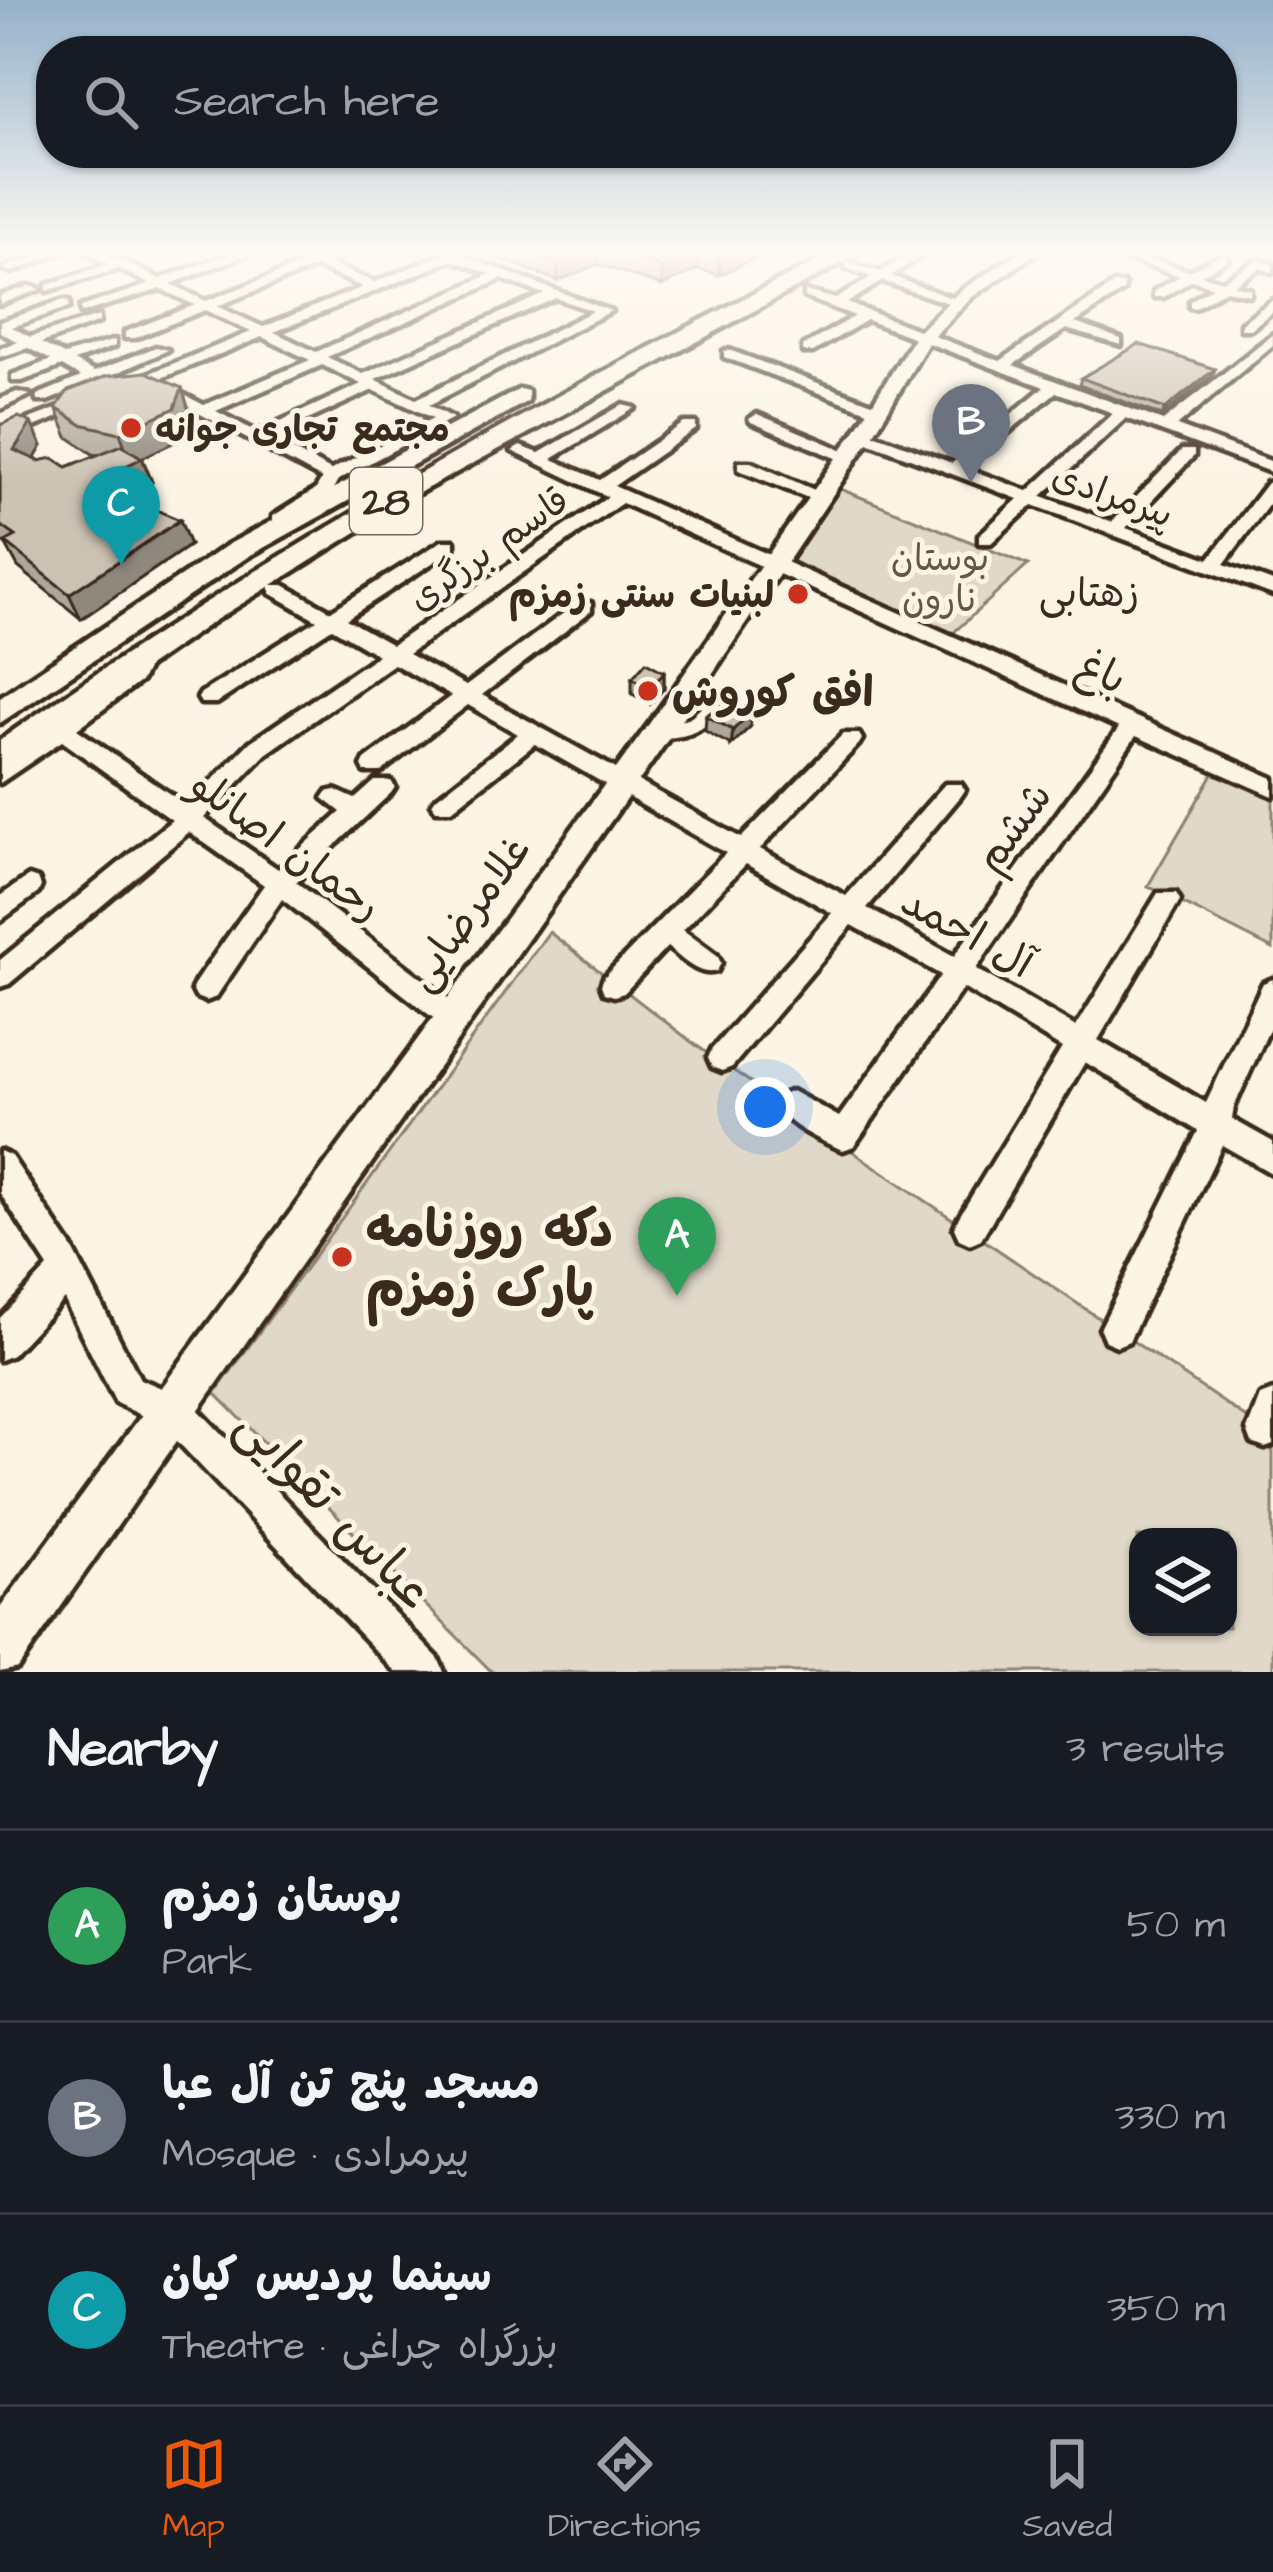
<!DOCTYPE html>
<meta charset="utf-8">
<style>
:root{--surface:#171b24;--page:#20242c;--text:#f1f3f6;--muted:#9ea1a6;--line:#363941;--accent:#ea580c}
body{margin:0;font-family:"Architects Daughter","Playpen Sans Arabic",sans-serif;background:var(--page);color:var(--text)}
.controls{position:absolute;right:36px;bottom:36px;display:grid;overflow:hidden;border-radius:24px;box-shadow:0 3px 9px #0004}
.controls button{width:108px;height:108px;display:grid;place-items:center;padding:0;border:0;border-bottom:3px solid var(--line);background:var(--surface);color:var(--text);font:60px sans-serif}
.you{position:absolute;left:765px;top:1107px;width:42px;height:42px;margin:-30px;border:9px solid #fff;border-radius:50%;background:#1a73e8;box-shadow:0 0 0 18px #1a73e833}
.badge{display:grid;place-items:center;width:78px;height:78px;border-radius:50%;background:var(--accent);color:#fff;font-size:39px;font-weight:700}
.pin{position:absolute;translate:-50% -99px;filter:drop-shadow(0 3px 6px #0008)}
.pin::after{content:'';position:absolute;top:63px;width:42px;height:36px;background:inherit;clip-path:polygon(0 0,100% 0,50% 100%)}
.list{margin:0;padding:0;list-style:none}
h2{display:flex;justify-content:space-between;align-items:center;height:156px;margin:0;padding:0 48px;font-size:51px}
h2 small{font-size:39px;font-weight:400;color:var(--muted)}
.list li{display:grid;grid-template-columns:78px 1fr auto;gap:36px;align-items:center;box-sizing:border-box;height:192px;padding:0 48px;border-top:3px solid var(--line)}
.list b{display:block;font-size:45px;white-space:nowrap}
.list p{margin:0;font-size:39px;white-space:nowrap;color:var(--muted)}
.list em{font-size:39px;font-style:normal;color:var(--muted)}
.icon{flex:none;width:66px;height:66px;fill:none;stroke:currentColor;stroke-width:2;stroke-linecap:round;stroke-linejoin:round}
.map{position:relative;flex:none;width:1273px;height:1672px;overflow:hidden}
.search{position:absolute;background:var(--surface);box-shadow:0 3px 9px #0004;left:36px;right:36px;top:36px;height:132px;display:flex;align-items:center;gap:30px;box-sizing:border-box;padding:0 42px;border-radius:48px;color:var(--muted);font-size:45px}
.sheet{height:732px;background:var(--surface)}
nav{display:flex;justify-content:space-around;align-items:center;box-sizing:border-box;height:168px;border-top:3px solid var(--line);background:var(--surface);font-size:33px;color:var(--muted)}
nav a{display:grid;justify-items:center;gap:6px}
nav .on{color:var(--accent)}
.map>svg:first-child{display:block}
.green{fill:#e0d8c8;stroke:#8e8173;stroke-width:3;fill-rule:evenodd}
.lines{fill:none;stroke-linecap:round;stroke-linejoin:round}
.minor-casing{stroke:#3b2a1e;stroke-width:9}
.major-casing{stroke:#3b2a1e;stroke-width:9}
.highway-casing{stroke:#3b2a1e;stroke-width:9}
.minor{fill:#fcf5e5;fill-rule:evenodd}
.major{fill:#fcf5e5;fill-rule:evenodd}
.highway{fill:#fcf5e5;fill-rule:evenodd}
.wall{fill:#afa79a;stroke:#3b2a1e;stroke-width:3}
.shaded-wall{fill:#8f887d;stroke:#3b2a1e;stroke-width:3}
.building{fill:#ccc2b3;stroke:#3b2a1e;stroke-width:3}
.poi-dot{fill:#c8321e;stroke:#fcf5e5;stroke-width:4.5}
.labels{text-anchor:middle;stroke-width:10;stroke-linejoin:round;paint-order:stroke}
.far-poi-label{font-size:36px;font-weight:bold;fill:#3b2a1e;stroke:#fcf5e5;text-anchor:start}
.far-street-label{font-size:36px;fill:#3b2a1e;stroke:#fcf5e5}
.far-park-label{font-size:36px;fill:#645648;stroke:#fcf5e5}
.shield{fill:#fcf5e5;stroke:#75675a;stroke-width:3}
.shield-label{font-size:39px;font-weight:bold;fill:#3b2a1e}
.far-neighbourhood-label{font-size:39px;fill:#3b2a1e;stroke:#fcf5e5}
.street-label{font-size:42px;fill:#3b2a1e;stroke:#fcf5e5}
.poi-label{font-size:42px;font-weight:bold;fill:#3b2a1e;stroke:#fcf5e5;text-anchor:start}
.near-poi-label{font-size:51px;font-weight:bold;fill:#3b2a1e;stroke:#fcf5e5;text-anchor:start}
.near-street-label{font-size:51px;fill:#3b2a1e;stroke:#fcf5e5}
</style>
<div class="map">
<svg width="1273" height="1672" viewBox="0 0 1273 1672">
<rect width="100%" height="100%" fill="#fcf5e5"/>
<filter id="ink" filterUnits="userSpaceOnUse"><feTurbulence type="fractalNoise" baseFrequency=".00833" numOctaves="2"/><feDisplacementMap in="SourceGraphic" scale="24" xChannelSelector="R" yChannelSelector="G"/><feConvolveMatrix kernelMatrix="1 2 1 2 8 2 1 2 1" color-interpolation-filters="sRGB"/></filter>
<g filter="url(#ink)">
<path class="green" d="M838,488l190,77 -75,68 -166,-74z
M1214,772l59,25v152l-125,-63z
M549,932l148,114 576,390v236h-781l-277,-279zM1138,1537h90v90h-90z"/>
<g class="lines">
<defs>
<path id="minor" d="M44,252h19l-51,20 -10,-3z
M86,252h17l57,27 74,-27h19l-82,32 35,17 99,-38 -21,-11h18l14,6 16,-6h18l-23,11 48,19 74,-30h18l-4,4 148,55 -182,94 24,13 -115,62 -9,16 -50,29 -6,-1v-8l43,-27 6,-10 -172,-92 13,-3 41,21 106,-45 -48,-23 -145,59 -25,-13 -45,18h-10v-6l44,-18 -19,-11 -40,15h-10v-6l39,-15 -23,-12 -28,9v-9l18,-6 -18,-10v-10l64,-22 5,1v6l-57,20 18,10 69,-21v6l-58,21 23,12 51,-15v6l-41,15 20,11 62,-25 12,3 -63,28 13,8 133,-54 -46,-22 -70,28h-10v-6l70,-27 -34,-16 -80,24v-6l69,-23 -31,-15 -72,22v-6l61,-21zM452,260l39,14 -175,78 -42,-20zM316,267l47,20 -100,40 -46,-21zM502,279l42,15 -181,80 -36,-17zM556,298l37,13 -177,88 -41,-20zM322,365l39,19 -104,48 -41,-21zM373,390l60,28 -102,52 -62,-32z
M912,252h15l-36,24 69,25v6l-78,-26 -35,22 153,58 114,-77h10v6l-49,33 46,16v6l-55,-16 -53,36 150,56 110,-87v11l-96,81 96,36v11l-147,-55 -84,78 70,26 70,-72h12v6l-68,72 83,31 58,-76 6,-1v17l-49,65 49,18v13l-240,-90 -42,38h-12v-8l39,-36 -161,-61v-6h12l83,31 92,-76 -177,-67 -54,32h-10v-6l52,-30 -50,-19v-6l31,8 35,-22 -25,-9v-6l34,10zM1056,392l57,21 -85,78 -62,-23z
M1106,252h21l62,19 36,-19 3,7 -27,16 21,6 35,-21 16,4v8l-14,-4 -25,17 16,4v6l-25,-5 -30,18 -5,-1v-6l23,-14 -21,-7 -28,17h-10v-6l26,-15z
M29,286l12,3 -41,15v-8z
M1273,300v11l-22,18h-10v-6z
M729,350l154,57 3,3 -13,3 -149,-56v-6z
M17,392l13,3 -30,14v-10z
M80,400l13,3 -93,38v-11z
M622,405l13,3 -83,51 48,21 84,-57h12v6l-82,57 659,292v18l-137,-60 -160,233 100,58 82,-134h18l4,7 -4,7 -78,133 108,63 57,-120 10,-4v42l-39,86 -2,12 41,23v32l-51,-29 -93,196 -12,5 -12,-5 -5,-12 98,-198 -113,-69 -104,177 -11,5 -11,-5 -5,-11 5,-11 103,-169 -99,-60 -109,158 -11,4c-20,-8 -57,-25 -66,-45l5,-10 10,-4 47,26 102,-142 -89,-50 -120,142 -10,4 -10,-4 -4,-9 4,-9 120,-136 -86,-49 -63,66 34,25 4,8 -4,8c-19,6 -35,-13 -50,-24l-43,46 -10,3 -10,-3 -3,-8 3,-8 122,-124 -191,-109 -83,66h-16l-4,-6 4,-6 82,-64 -50,-29 -87,67h-16l-3,-6 3,-6 86,-64 -57,-32 -128,90 -62,64 74,51 63,-57 -18,-14 4,-6 8,-2 20,9 20,-18h16l4,6 -4,6 -95,89 165,126 4,8 -4,8 -10,4 -10,-4 -159,-125 -66,98 -10,4 -10,-4 -4,-8 4,-8 68,-96 -75,-53 -180,152 -9,3v-27l172,-140 -110,-79 -62,42v-20l126,-91 11,-22 7,-2 10,7 -13,26 -64,48 110,77 63,-64 128,-87 -46,-27 -115,75h-16l-3,-5 3,-5 116,-73 -47,-27v-8h14l47,26 111,-70h12v8l-108,70 46,26 216,-148 -96,-46 8,-5 19,7zM622,503l497,225 -165,228 -87,-48 94,-112 4,-6 -4,-6h-16l-99,112 -86,-47 99,-105 3,-5 -3,-5h-16l-102,104 -259,-143 109,-84v-8h-14l-111,83 -58,-32z
M757,414l96,40 2,3 -14,3 -90,-38 -2,-3z
M739,462h12l77,34 -15,4 -74,-30z
M688,682l36,19 3,5c-20,24 -44,36 -76,30l-3,-5 3,-5 37,-7 14,-12 -25,-18z
M29,876l9,3 3,7 -3,7 -38,28v-25z
M0,1151l11,5 62,93 67,130 48,20 250,259 6,14h-48l-234,-247 -46,-22 -52,-104 -52,56 -12,5v-42l48,-51 -48,-74z
M1273,1391v54l-8,3 -13,-5 -5,-13 13,-34z"/>
<path id="major" d="M1020,252h18l-66,45 -42,43 -57,95 -204,303 -651,930 -18,4v-64l649,-884 204,-290 64,-101 43,-42z"/>
<path id="highway" d="M837,252h25l-438,238 -210,131 -214,148v-29c266,-187 546,-345 837,-488z
M520,389l8,2v10l-279,155 -249,167v-26l229,-153z"/>
</defs>
<use href="#minor" class="minor-casing"/>
<use href="#major" class="major-casing"/>
<use href="#highway" class="highway-casing"/>
<use href="#minor" class="minor"/>
<use href="#major" class="major"/>
<use href="#highway" class="highway"/>
</g>
<path class="wall" d="M483,252h284l-48,23 -21,-6 -36,17 -64,-22 -40,17z
M1215,369l-3,7 -50,40 -83,-31 2,-7z
M182,388l9,29 -6,20 -43,20 10,25 -24,11 62,52 -109,74 -63,-52 -12,-22 -6,-5v-115l31,-2 11,23 -8,13 33,8 31,-12 -5,-1 -25,-17 -12,-29z
M664,672v16l-13,15 -19,-9v-16z
M706,716l44,11 -19,18 -26,-14z"/>
<path class="shaded-wall" d="M582,252h15l1,12 -40,17 -1,-18z
M695,252h4l-1,17 -36,17v-18z
M730,252h37l-48,23 1,-18z
M1215,369l-3,7 -50,40 3,-7z
M182,388l9,29 -6,20 -54,26 -11,-30z
M31,423l11,23 -16,28 -12,-24z
M142,458l10,24 -37,18 -10,-24z
M180,520l10,25 -109,74 -12,-25z
M664,672v16l-13,15v-16z
M752,711l-2,16 -19,18 2,-15z"/>
<path class="building" d="M527,252h55l-25,11z
M617,252h78l-33,16z
M705,252h25l-10,5z
M1139,344l76,25 -50,40 -84,-31z
M146,372l36,16 -7,20 -55,25 -39,-9 -25,-16 12,-17 39,-15z
M19,417l12,6 -17,27 25,11 14,-3 14,9 55,-22 20,13 -37,18 37,28 38,16 -111,74 -64,-52 11,-6 -16,-11v-100z
M646,662l18,10 -13,15 -19,-9z
M727,699l25,12 -19,19 -27,-14z"/>
</g>
<linearGradient id="sky" x2="0" y2="1"><stop stop-color="#94b1ca"/><stop offset="0.52" stop-color="#fefaf3"/><stop offset="1" stop-color="#fefaf3" stop-opacity="0"/></linearGradient>
<rect width="1273" height="487" fill="url(#sky)"/>
<g class="poi-dot">
<circle cx="131" cy="428" r="12"/>
<circle cx="798" cy="594" r="12"/>
<circle cx="648" cy="691" r="12"/>
<circle cx="342" cy="1257" r="12"/>
</g>
<g class="labels">
<g class="far-poi-label">
<text x="155" y="441">مجتمع تجاری جوانه</text>
<text x="774" y="607" text-anchor="end">لبنیات سنتی زمزم</text>
</g>
<g class="far-street-label">
<text transform="translate(1113 494) rotate(20)" y="13">پیرمرادی</text>
<text transform="translate(488 548) rotate(-35)" y="13">قاسم برزگری</text>
</g>
<g class="far-park-label">
<text x="940" y="570">بوستان<tspan x="940" dy="41">نارون</tspan></text>
</g>
<rect class="shield" x="350" y="468" width="72" height="66" rx="9"/>
<g class="shield-label">
<text x="386" y="515">28</text>
</g>
<g class="far-neighbourhood-label">
<text x="1089" y="606">زهتابی</text>
</g>
<g class="street-label">
<text transform="translate(1102 671) rotate(24)" y="15">باغ</text>
<text transform="translate(1012 826) rotate(-54)" y="15">ششم</text>
<text transform="translate(287 844) rotate(36)" y="15">رحمان اصانلو</text>
<text transform="translate(467 912) rotate(-54)" y="15">غلامرضایی</text>
<text transform="translate(968 931) rotate(29)" y="15">آل احمد</text>
</g>
<g class="poi-label">
<text x="672" y="706">افق کوروش</text>
</g>
<g class="near-poi-label">
<text x="366" y="1246">دکه روزنامه<tspan x="366" dy="59">پارک زمزم</tspan></text>
</g>
<g class="near-street-label">
<text transform="translate(336 1507) rotate(46)" y="18">عباس تقوایی</text>
</g>
</g>
</svg>
<div class="controls">
<button><svg class="icon" aria-label="layers" viewBox="0 0 24 24"><path d="M12 4l9 5-9 5-9-5zM3 14l9 5 9-5"/></svg></button>
</div>
<div class="you"></div>
<div class="pin badge" style="left:677px;top:1296px;background:#2e9e5b">A</div>
<div class="pin badge" style="left:971px;top:483px;background:#6b7280">B</div>
<div class="pin badge" style="left:121px;top:565px;background:#0f9aa8">C</div>
<div class="search"><svg class="icon" aria-label="search" viewBox="0 0 24 24"><circle cx="10" cy="10" r="6"/><path d="M15 15l6 6"/></svg>Search here</div>
</div>
<section class="sheet">
<h2>Nearby<small>3 results</small></h2>
<ul class="list">
<li><span class="badge" style="background:#2e9e5b">A</span><div><b>بوستان زمزم</b><p>Park</p></div><em>50 m</em></li>
<li><span class="badge" style="background:#6b7280">B</span><div><b>مسجد پنج تن آل عبا</b><p>Mosque · پیرمرادی</p></div><em>330 m</em></li>
<li><span class="badge" style="background:#0f9aa8">C</span><div><b>سینما پردیس کیان</b><p>Theatre · بزرگراه چراغی</p></div><em>350 m</em></li>
</ul>
</section>
<nav>
<a class="on"><svg class="icon" aria-label="map" viewBox="0 0 24 24"><path d="M3 6l6-2 6 2 6-2v14l-6 2-6-2-6 2zM9 4v14M15 6v14"/></svg>Map</a>
<a><svg class="icon" aria-label="directions" viewBox="0 0 24 24"><path d="M12 3l9 9-9 9-9-9zM9 14v-3h6M13 9l2 2-2 2"/></svg>Directions</a>
<a><svg class="icon" aria-label="saved" viewBox="0 0 24 24"><path d="M7 4h10v16l-5-4-5 4z"/></svg>Saved</a>
</nav>
